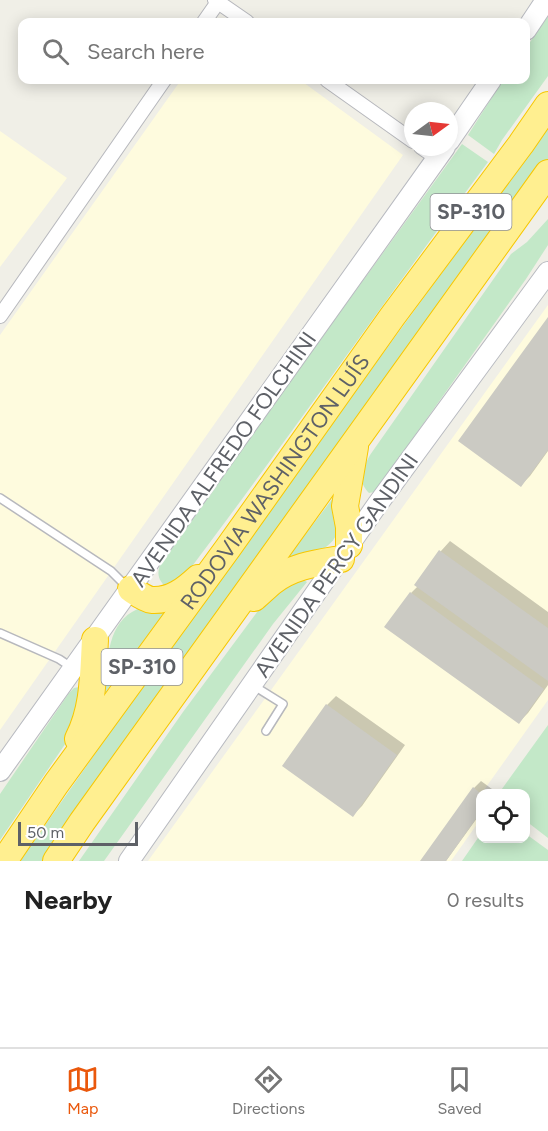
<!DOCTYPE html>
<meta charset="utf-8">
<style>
:root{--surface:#fff;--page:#f6f6f6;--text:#222;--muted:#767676;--line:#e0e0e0;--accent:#ea580c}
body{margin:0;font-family:Figtree,sans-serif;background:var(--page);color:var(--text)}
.controls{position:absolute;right:18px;bottom:18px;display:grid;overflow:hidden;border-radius:12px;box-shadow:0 3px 15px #0003}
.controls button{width:54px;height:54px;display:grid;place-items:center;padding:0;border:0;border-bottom:2px solid var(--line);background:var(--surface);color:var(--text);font:30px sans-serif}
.compass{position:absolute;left:404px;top:102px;width:54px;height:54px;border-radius:50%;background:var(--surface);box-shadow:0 3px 15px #0003;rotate:75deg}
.scale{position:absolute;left:18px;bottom:15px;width:120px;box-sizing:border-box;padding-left:6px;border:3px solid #5e6167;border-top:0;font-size:16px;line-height:21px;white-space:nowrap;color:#5e6167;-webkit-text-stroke:4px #fff;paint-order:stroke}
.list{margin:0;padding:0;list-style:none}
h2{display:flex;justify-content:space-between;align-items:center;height:78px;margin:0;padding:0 24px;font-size:26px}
h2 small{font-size:20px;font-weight:400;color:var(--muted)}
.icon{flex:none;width:33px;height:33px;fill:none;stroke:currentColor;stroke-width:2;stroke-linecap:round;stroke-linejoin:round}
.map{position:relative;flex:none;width:548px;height:861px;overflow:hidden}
.search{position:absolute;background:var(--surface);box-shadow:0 3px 15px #0003;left:18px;right:18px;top:18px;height:66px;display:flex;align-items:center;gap:15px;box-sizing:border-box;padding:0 21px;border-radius:12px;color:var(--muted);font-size:22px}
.sheet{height:186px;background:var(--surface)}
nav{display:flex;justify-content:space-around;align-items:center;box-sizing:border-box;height:84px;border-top:2px solid var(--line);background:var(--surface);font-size:16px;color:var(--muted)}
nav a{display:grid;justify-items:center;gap:3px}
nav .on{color:var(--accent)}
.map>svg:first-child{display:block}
.commercial{fill:#fefbde}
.green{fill:#c3e8c8}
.shadow{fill:#0003}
.building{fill:#cbcac3}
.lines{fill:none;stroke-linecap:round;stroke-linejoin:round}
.lane-casing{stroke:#b7b8bd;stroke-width:10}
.street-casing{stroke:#b7b8bd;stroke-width:16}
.secondary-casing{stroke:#b8bac0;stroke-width:22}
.highway-casing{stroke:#f7c700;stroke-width:28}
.lane{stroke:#fff;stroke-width:7}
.street{stroke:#fff;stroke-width:14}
.secondary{stroke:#fff;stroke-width:20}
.highway{stroke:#ffef90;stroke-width:26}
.labels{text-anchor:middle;stroke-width:4.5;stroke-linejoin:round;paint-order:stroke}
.shield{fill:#fff;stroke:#8e9095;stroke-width:1.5}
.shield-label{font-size:21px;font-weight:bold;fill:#5e6167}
.street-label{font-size:22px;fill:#5e6167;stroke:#fff}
</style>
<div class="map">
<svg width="548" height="861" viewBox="0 0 548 861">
<rect width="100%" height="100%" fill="#f0efe7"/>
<path class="commercial" d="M181,80h119l103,75 -403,575v-395z
M0,131l67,47 -67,89z
M548,305v395l-64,90 4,3 -8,1v26l-29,41h-303z"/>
<path class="green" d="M548,16v60l-46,64 -8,14 -26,-19 35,-55h23v-32z
M548,126v37l-503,698h-25l187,-267 286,-391z
M462,144l26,18c-100,134 -195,270 -295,403 -8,10 -15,18 -28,21 -11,-10 -6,-20 -1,-31z
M548,219v26l-22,34 -147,207 -5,6 -5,1c-13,-14 -7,-22 1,-38l141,-201 16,-12z
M333,498c1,8 4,16 5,24 2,29 -31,33 -52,38z
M302,579l5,3 -34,42 -169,237h-25l104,-149 83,-112 10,-12z
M173,601l-68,92c2,-27 1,-66 27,-81 12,-7 28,-9 41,-11z
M79,687l4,1 -11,46 -72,106v-46l69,-101 5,-5z
M548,725v113l-22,-17v-27l-27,-1z
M526,834l22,16v11h-86l18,-26v3h46z"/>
<path class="shadow" d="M548,319v132l-18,25 -9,9z
M450,541l98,71v73l-20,28 -9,9 -108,-129 7,-7 -2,-1 25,-34z
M336,696l69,49 -43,61 -9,9 -26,-110z
M481,781l15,11 -1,2h-15v20l-34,47h-25l53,-73z"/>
<path class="building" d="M548,317v133l-27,37 -63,-46z
M439,550l109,78v53l-134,-96z
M410,592l134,97 -25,35 -135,-97z
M326,704l71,51 -44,62 -71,-51z
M473,787l7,6v20l-34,48h-26z"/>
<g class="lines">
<defs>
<path id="lane" d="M0,498l111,73 15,15
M0,633l59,26 12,8
M254,686l29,18 -17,27"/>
<path id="street" d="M215,0l32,22
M204,22l14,-20
M327,80l86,61
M421,147l16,11
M0,316l164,-236"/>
<path id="secondary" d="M526,30l20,-30
M449,141l42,-61
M0,771l445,-624
M129,861l248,-356 171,-233"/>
<g id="highway">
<path d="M349,545v-18l-4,-21 10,-59"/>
<path d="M131,589c6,4 14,10 21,11 19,1 33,-10 46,-22"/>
<path d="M254,598c6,-5 12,-11 18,-16 20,-16 45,-19 69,-23"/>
<path d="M78,739c16,-31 15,-65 17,-99"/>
<path id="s1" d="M4,861l52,-77 172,-236 164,-231 129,-173 27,-39"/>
<path d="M56,861l26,-39 466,-649"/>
</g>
</defs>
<use href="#lane" class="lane-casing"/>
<use href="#street" class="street-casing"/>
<use href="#secondary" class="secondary-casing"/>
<use href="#highway" class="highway-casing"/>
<use href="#lane" class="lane"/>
<use href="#street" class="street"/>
<use href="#secondary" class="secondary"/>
<use href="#highway" class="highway"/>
</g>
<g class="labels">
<g class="shield">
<rect x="430.5" y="194" width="81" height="36" rx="4.5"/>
<rect x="101.5" y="649" width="81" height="36" rx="4.5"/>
</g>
<g class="shield-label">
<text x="471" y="219">SP-310</text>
<text x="142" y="674">SP-310</text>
</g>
<g class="street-label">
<text transform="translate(223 459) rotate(-55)" y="8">AVENIDA ALFREDO FOLCHINI</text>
<text dy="8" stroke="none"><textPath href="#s1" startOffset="466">RODOVIA WASHINGTON LUÍS</textPath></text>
<text transform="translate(336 565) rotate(-55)" y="8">AVENIDA PERCY GANDINI</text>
</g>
</g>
</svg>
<div class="controls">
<button><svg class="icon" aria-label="locate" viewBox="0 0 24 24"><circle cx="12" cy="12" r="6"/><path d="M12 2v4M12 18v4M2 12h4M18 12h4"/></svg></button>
</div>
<svg class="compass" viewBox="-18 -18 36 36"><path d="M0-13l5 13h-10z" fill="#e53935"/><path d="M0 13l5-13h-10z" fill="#767676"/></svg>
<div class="scale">50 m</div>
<div class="search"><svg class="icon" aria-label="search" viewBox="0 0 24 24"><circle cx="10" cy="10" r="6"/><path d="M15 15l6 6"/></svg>Search here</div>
</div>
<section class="sheet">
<h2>Nearby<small>0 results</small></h2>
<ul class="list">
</ul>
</section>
<nav>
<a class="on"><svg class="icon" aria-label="map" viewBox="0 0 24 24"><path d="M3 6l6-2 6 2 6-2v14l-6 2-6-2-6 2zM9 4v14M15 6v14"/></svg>Map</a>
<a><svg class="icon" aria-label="directions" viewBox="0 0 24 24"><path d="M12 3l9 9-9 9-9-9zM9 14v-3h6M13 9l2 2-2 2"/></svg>Directions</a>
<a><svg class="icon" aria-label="saved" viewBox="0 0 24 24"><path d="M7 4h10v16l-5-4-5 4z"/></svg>Saved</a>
</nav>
